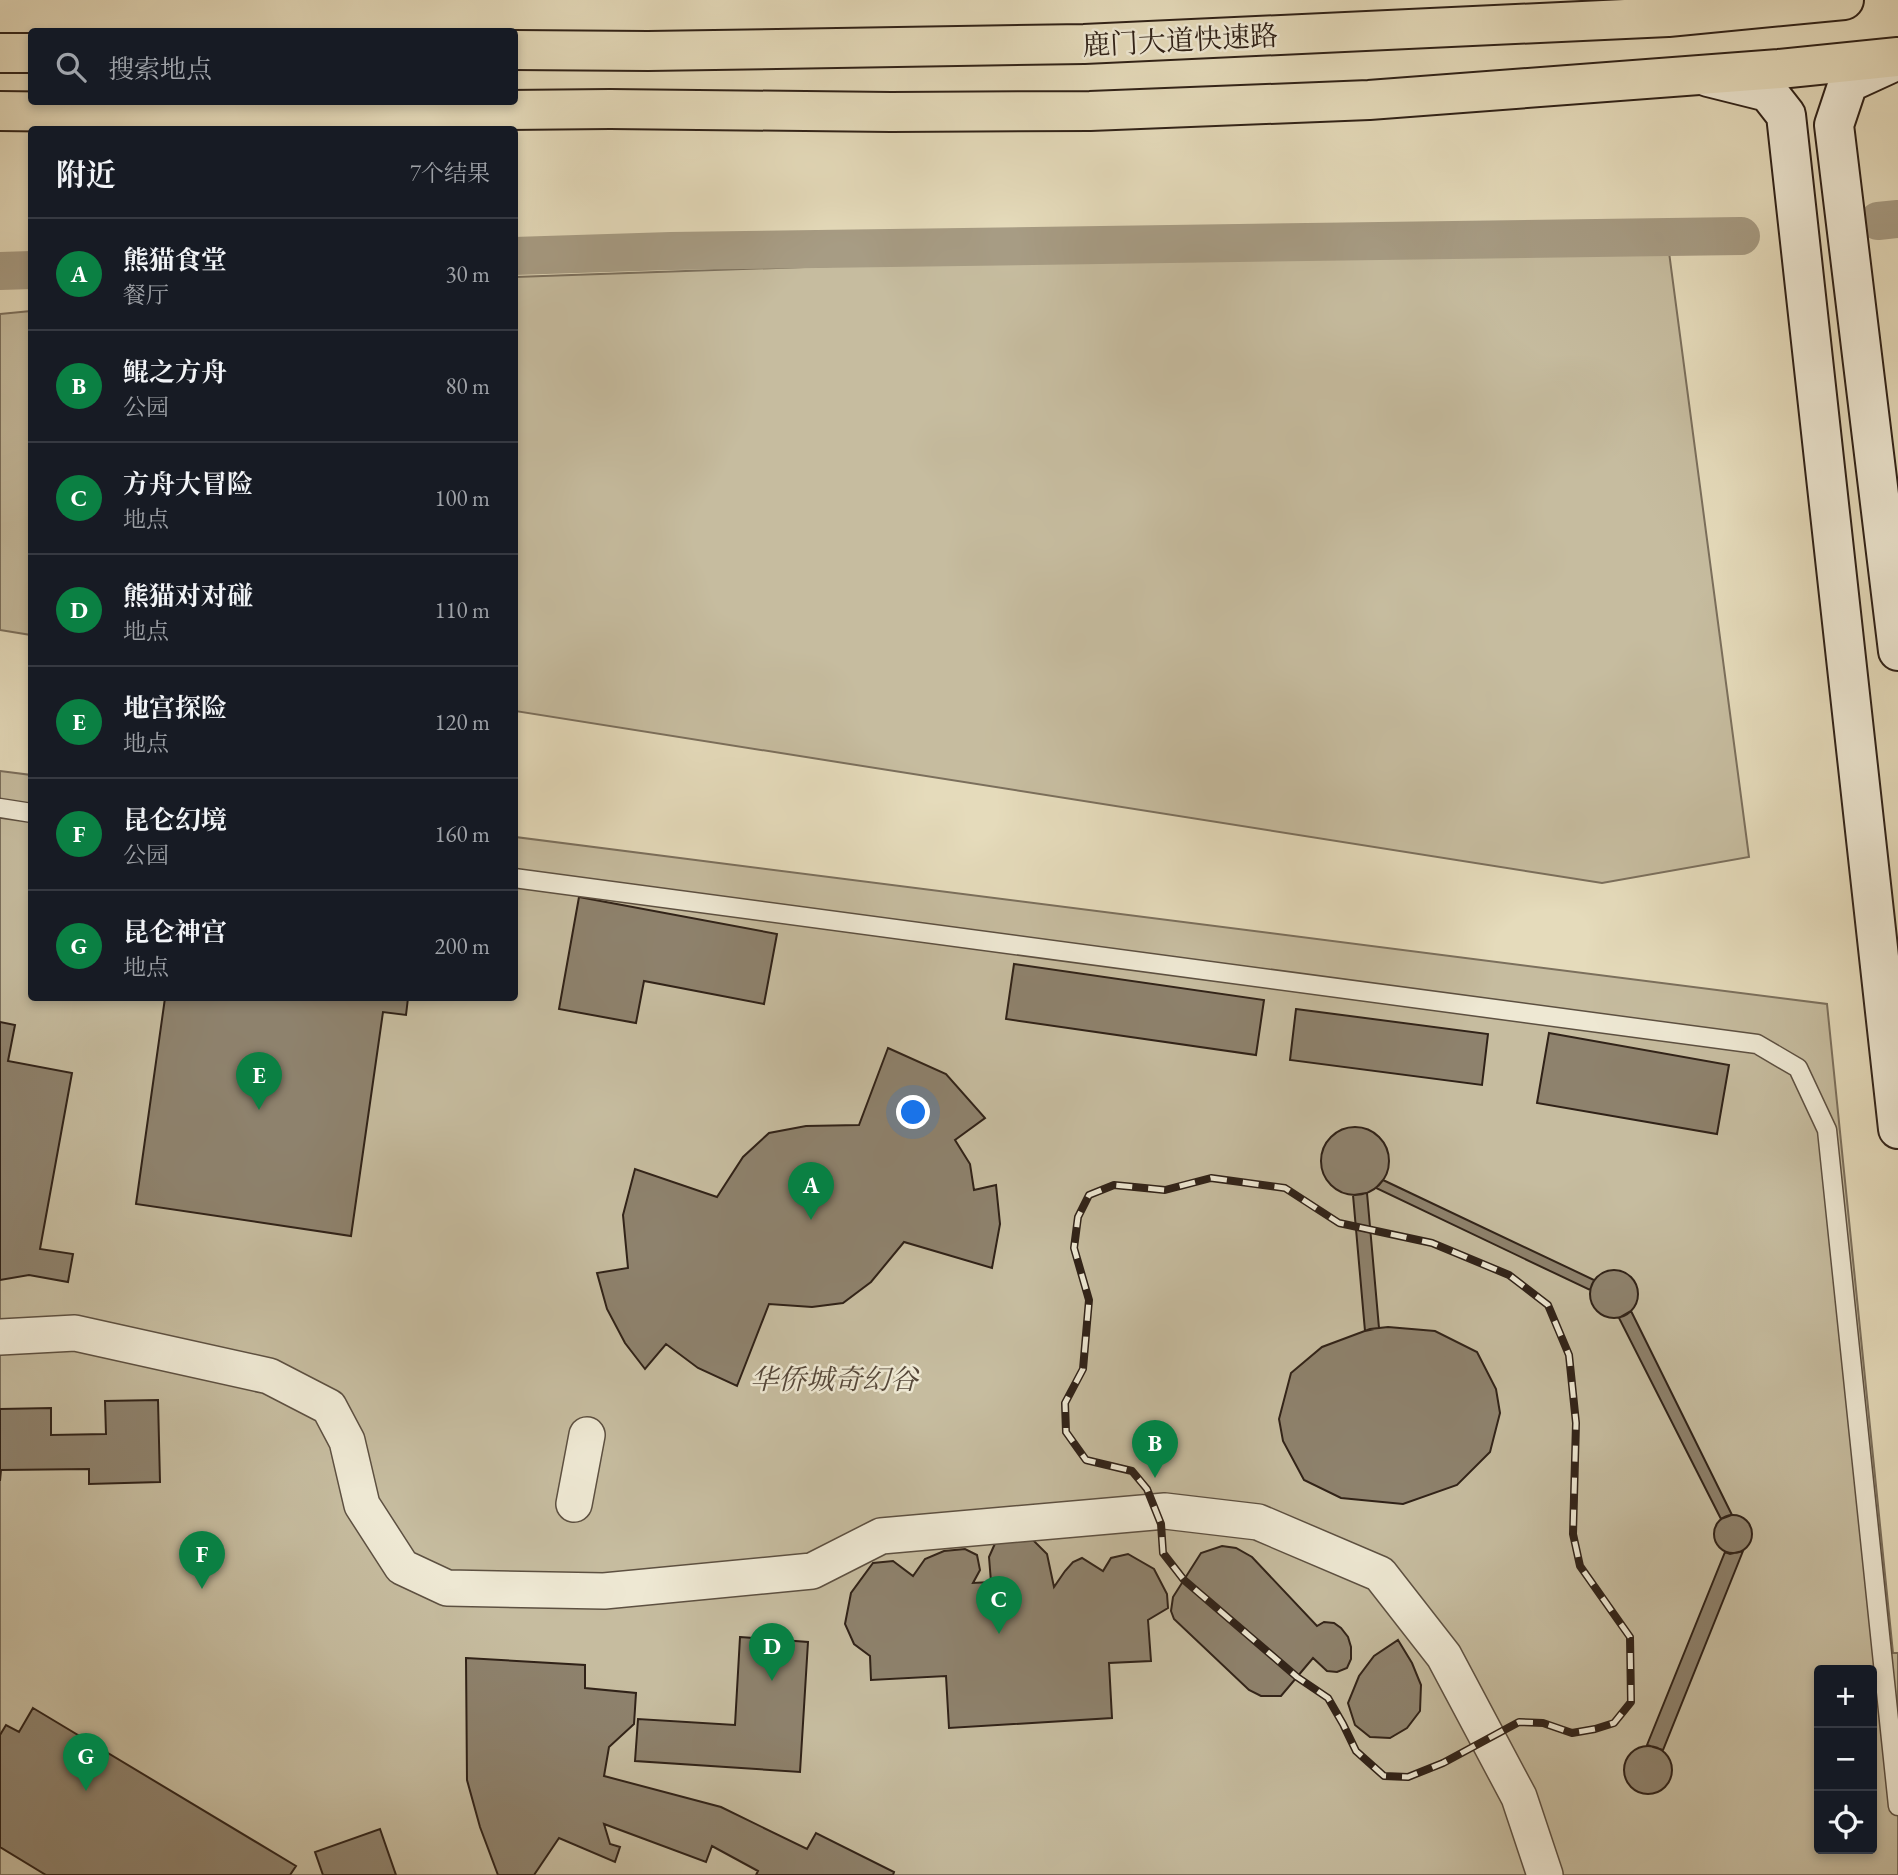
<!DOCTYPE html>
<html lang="zh">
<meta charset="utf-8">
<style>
:root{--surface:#171b24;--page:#242831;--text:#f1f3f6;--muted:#9ea1a6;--line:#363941;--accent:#0b8043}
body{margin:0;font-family:"EB Garamond","Noto Serif SC",serif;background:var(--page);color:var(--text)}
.controls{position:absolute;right:21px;bottom:21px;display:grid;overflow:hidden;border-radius:7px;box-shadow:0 4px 10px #0003}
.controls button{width:63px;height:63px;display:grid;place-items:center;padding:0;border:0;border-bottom:2px solid var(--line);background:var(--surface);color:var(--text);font:35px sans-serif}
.you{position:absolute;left:914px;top:1113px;width:24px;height:24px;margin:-18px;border:5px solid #fff;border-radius:50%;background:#1a73e8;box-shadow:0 0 0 10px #1a73e833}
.badge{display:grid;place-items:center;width:46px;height:46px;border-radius:50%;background:var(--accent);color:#fff;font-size:23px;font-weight:700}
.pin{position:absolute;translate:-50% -58px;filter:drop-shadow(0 2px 4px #0008)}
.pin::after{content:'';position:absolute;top:37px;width:24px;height:21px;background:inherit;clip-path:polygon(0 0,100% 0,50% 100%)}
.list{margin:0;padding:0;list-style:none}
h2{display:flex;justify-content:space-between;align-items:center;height:91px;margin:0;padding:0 28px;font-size:30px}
h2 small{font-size:23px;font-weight:400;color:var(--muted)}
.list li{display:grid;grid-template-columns:46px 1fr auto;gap:21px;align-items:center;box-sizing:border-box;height:112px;padding:0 28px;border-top:2px solid var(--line)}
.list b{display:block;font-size:26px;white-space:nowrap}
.list p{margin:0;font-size:23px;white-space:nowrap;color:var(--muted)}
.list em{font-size:23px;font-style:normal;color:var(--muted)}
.icon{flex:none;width:38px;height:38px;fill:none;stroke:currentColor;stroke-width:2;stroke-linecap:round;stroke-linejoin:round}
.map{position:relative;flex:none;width:1898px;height:1875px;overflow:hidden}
.search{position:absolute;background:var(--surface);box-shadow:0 4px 10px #0003;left:28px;top:28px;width:490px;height:77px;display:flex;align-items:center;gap:18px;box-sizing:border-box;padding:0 24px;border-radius:7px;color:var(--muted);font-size:26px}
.panel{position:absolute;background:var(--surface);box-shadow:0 4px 10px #0003;left:28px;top:126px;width:490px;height:875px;border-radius:7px}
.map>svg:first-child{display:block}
.green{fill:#c6bc9f;stroke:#7b6f5c;stroke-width:2;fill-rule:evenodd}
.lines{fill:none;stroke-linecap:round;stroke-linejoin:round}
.canal{stroke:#a79c84;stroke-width:38}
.building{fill:#8e826d;stroke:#302218;stroke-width:2}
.lane-casing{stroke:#5d5041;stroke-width:21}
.street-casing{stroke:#5d5041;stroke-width:38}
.secondary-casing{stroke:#302218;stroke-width:42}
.primary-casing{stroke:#302218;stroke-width:42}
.highway-casing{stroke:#302218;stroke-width:42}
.lane{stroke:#eee8d3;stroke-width:18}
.street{stroke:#eee8d3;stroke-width:35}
.secondary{stroke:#eee8d3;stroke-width:38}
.primary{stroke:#e5dbbb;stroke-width:38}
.highway{stroke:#e5dbbb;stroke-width:38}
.rail-casing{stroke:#302218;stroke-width:8}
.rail{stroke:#eee8d3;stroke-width:5;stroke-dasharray:16;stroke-linecap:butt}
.labels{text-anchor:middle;stroke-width:5;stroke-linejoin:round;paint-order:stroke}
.street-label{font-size:28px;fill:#302218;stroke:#eee8d3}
.park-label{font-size:28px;font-style:italic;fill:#56483a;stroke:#eee8d3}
</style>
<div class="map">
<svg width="1898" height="1875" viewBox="0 0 1898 1875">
<rect width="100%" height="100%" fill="#e5dbbb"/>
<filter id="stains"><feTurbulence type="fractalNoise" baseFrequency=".00286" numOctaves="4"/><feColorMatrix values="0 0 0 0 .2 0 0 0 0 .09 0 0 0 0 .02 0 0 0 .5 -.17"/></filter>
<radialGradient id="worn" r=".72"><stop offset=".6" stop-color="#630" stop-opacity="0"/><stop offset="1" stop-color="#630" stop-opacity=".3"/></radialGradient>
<path class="green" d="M1667,237l82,620 -147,26 -1087,-172v-434z
M31,311h1l-1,324 -31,-5v-316z
M0,771l31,4 1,223h482l1,-161 1312,167 66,649h5v222h-1898zM1819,1670h53v179h-53z"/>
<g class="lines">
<path class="canal" d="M1878,221l20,-2
M514,256l157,-5 1070,-15
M0,271l32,-1"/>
</g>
<path class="building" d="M579,897l198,37 -13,70 -120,-23 -8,42 -77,-14z
M1014,964l250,36 -8,55 -250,-36z
M165,998h243l-2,17 -23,-3 -32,224 -215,-32z
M1296,1009l192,25 -6,51 -192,-25z
M0,1022l15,3 -7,36 64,12 -32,176 33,5 -5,28 -39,-7 -29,5z
M1549,1033l180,32 -12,69 -180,-31z
M888,1048l58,26 39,44 -30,22 15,24 4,26 22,-5 4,39 -8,44 -88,-26 -33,40 -28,21 -31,4 -43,-3 -32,82 -39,-18 -32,-24 -21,25 -20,-26 -18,-34 -10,-36 31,-5 -5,-53 12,-46 82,28 26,-40 26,-24 37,-7 53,-1z
M1321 1161a34 34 0 1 1 68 0a34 34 0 1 1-68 0Z
M1383,1180l211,100 -4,10 -214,-102z
M1367,1193l12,135 -14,3 -12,-136z
M1590 1294a24 24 0 1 1 48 0a24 24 0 1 1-48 0Z
M1631,1311l101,204 -11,4 -102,-201z
M1388,1327l47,4 42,21 19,37 4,24 -10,39 -33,33 -54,19 -62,-6 -37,-18 -21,-39 -4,-22 12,-46 31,-26 48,-18z
M158,1400l2,82 -71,2v-15l-88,1 -1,11v-72l51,-1v27l55,-1 -1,-33z
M1714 1534a19 19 0 1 1 38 0a19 19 0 1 1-38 0Z
M1009,1530l24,10 14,14 7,33 11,-16 8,-9 9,-4 21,13 8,-13 17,-4 26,15 13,25 1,14 -20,12 3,41 -42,2 3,55 -163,10 -3,-52 -75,4 -1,-24 -16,-12 -9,-20 6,-31 22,-30 20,-2 20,15 12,-17 19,-8 21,-2 12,6 3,15 -7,13 18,-1 -2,-25 8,-18z
M1222,1546l14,2 16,9 65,69 7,-4 10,1 7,5 7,9 3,10v12l-4,9 -10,4 -10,-1 -14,-13 -32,38h-20l-12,-6 -75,-71 -3,-8 2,-14 28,-44z
M1743,1551l-80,199 -16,-5 78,-193 5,2z
M740,1637l68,5 -8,130 -165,-11 3,-42 97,6z
M1398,1640l14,23 9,22 -1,26 -13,17 -17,10 -20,-1 -15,-12 -7,-22 11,-27 15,-20z
M466,1658l119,7v23l51,5 -2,31 -25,23 -5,29 117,31 86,42 9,-16 78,39 -1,3h-137l2,-4 -46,-25 -6,16 -102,-38 6,20 10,3 -5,15 -56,-24 -25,37h-36l-18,-48 -13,-47z
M33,1708l263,158 -6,9h-244l-46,-28v-112l6,-10 13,7z
M1624 1770a24 24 0 1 1 48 0a24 24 0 1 1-48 0Z
M380,1829l16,46h-73l-8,-23z"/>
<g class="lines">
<defs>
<path id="lane" d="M0,808l32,5
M514,878l1243,166 41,24 29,62 71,676"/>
<path id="street" d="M0,1337l75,-4 194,43 60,31 18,34 15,64 40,62 45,21 157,3 208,-20 69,-35 284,-25 93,11 122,52 64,82 75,141 26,78
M574,1504l13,-69"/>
<path id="secondary" d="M1898,60l-50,23 -14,42 64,526
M1708,77l60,15 18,23 112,1014"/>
<path id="primary" d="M0,111l156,2 454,-4 281,3 199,-1 279,-11 410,-31 119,-12"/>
<path id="highway" d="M514,50l134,1 436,-7 584,-27 176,-17
M0,53h32"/>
</defs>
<use href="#lane" class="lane-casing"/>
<use href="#street" class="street-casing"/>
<use href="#secondary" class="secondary-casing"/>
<use href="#primary" class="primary-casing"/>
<use href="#highway" class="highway-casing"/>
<use href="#lane" class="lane"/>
<use href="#street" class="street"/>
<use href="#secondary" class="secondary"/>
<use href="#primary" class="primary"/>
<use href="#highway" class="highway"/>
<defs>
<path id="rail" d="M1211,1178l74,10 54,35 93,20 77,32 39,30 21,50 7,68 -3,111 7,32 50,71 1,65 -17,21 -19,6 -23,4 -29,-10 -24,-1 -76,41 -35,14 -24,-1 -28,-25 -13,-27 -15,-26 -31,-21 -113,-97 -21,-27 -2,-29 -14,-35 -15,-18 -46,-11 -20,-28 -1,-29 18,-34 6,-69 -15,-52 4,-31 11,-22 25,-10 51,5z"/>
</defs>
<use href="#rail" class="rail-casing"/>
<use href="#rail" class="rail"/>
</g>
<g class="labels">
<g class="street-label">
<text transform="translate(1180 40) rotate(-3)" y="10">鹿门大道快速路</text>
</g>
<g class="park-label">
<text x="834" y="1389">华侨城奇幻谷</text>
</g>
</g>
<rect width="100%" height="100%" filter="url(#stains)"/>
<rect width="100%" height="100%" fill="url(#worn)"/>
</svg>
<div class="controls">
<button>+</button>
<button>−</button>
<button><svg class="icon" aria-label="locate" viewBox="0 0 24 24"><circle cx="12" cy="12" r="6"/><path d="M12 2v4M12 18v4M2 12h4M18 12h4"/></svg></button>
</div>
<div class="you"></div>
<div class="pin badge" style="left:811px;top:1220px">A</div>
<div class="pin badge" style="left:1155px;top:1478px">B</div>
<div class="pin badge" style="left:999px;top:1634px">C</div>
<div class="pin badge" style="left:772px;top:1681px">D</div>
<div class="pin badge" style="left:259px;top:1110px">E</div>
<div class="pin badge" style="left:202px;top:1589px">F</div>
<div class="pin badge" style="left:86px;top:1791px">G</div>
<div class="search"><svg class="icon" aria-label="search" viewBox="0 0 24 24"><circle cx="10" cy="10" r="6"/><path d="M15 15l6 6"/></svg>搜索地点</div>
<section class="panel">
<h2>附近<small>7个结果</small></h2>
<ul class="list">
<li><span class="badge">A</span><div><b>熊猫食堂</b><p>餐厅</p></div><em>30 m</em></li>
<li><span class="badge">B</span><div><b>鲲之方舟</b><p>公园</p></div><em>80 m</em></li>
<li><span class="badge">C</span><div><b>方舟大冒险</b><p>地点</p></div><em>100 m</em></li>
<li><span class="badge">D</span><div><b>熊猫对对碰</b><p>地点</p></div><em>110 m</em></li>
<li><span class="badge">E</span><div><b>地宫探险</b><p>地点</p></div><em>120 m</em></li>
<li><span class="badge">F</span><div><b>昆仑幻境</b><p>公园</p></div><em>160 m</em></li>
<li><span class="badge">G</span><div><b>昆仑神宫</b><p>地点</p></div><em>200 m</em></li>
</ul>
</section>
</div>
